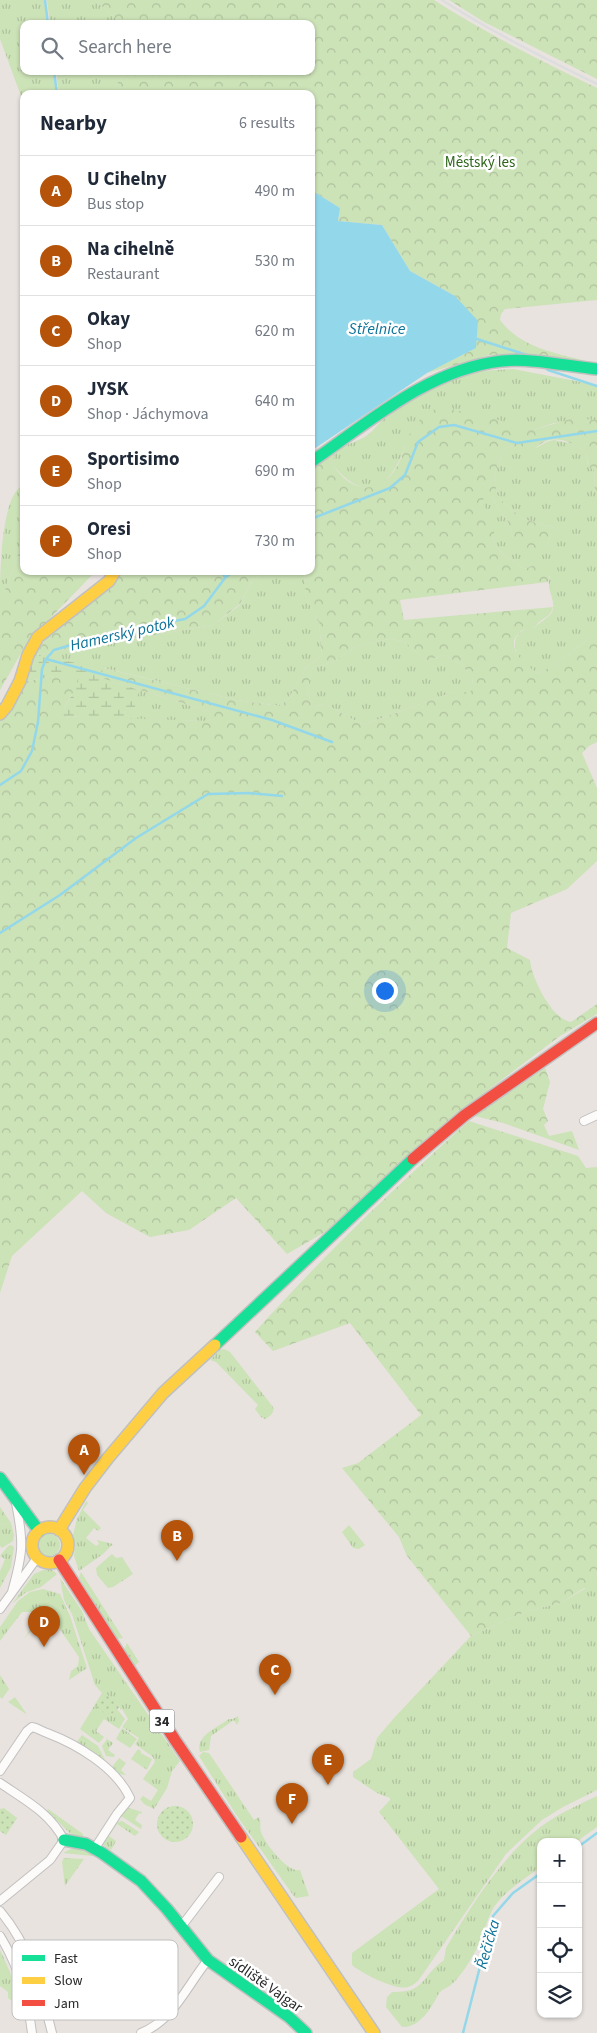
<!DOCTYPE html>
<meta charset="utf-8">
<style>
:root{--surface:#fff;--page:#f2f2f3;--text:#1f2937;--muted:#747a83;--line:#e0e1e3;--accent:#b45309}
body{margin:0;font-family:"Source Sans 3",sans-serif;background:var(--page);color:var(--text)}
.controls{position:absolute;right:15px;bottom:15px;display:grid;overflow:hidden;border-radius:10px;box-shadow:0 1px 4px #0004}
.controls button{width:45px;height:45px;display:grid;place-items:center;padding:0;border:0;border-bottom:1px solid var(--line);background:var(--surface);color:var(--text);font:25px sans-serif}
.you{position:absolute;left:384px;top:990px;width:18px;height:18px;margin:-12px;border:4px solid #fff;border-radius:50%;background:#1a73e8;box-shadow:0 0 0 8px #1a73e833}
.badge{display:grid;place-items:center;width:32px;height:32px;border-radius:50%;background:var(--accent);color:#fff;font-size:16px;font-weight:700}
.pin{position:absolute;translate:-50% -41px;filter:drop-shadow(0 1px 2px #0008)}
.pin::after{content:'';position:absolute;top:26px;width:18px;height:15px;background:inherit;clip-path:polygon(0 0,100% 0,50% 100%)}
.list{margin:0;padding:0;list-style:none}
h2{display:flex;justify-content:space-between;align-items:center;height:65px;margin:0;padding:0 20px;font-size:21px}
h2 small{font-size:16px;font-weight:400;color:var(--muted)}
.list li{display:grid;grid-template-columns:32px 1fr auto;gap:15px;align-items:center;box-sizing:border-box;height:70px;padding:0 20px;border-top:1px solid var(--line)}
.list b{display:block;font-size:19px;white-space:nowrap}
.list p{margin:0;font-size:16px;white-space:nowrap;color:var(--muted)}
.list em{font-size:16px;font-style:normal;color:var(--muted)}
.icon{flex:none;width:28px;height:28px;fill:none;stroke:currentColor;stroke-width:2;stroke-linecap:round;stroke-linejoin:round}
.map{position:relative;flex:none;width:597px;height:2033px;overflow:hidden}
.search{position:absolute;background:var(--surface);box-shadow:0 1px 4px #0004;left:20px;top:20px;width:295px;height:55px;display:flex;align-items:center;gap:12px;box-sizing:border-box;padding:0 18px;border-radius:10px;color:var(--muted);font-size:19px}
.panel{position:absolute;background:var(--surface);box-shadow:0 1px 4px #0004;left:20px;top:90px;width:295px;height:485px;border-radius:10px}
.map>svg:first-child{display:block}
.grass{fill:url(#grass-tufts)}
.forest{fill:url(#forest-crowns);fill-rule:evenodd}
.wetland{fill:url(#wetland-marsh)}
.park{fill:url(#park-dots)}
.water{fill:#93d8ea}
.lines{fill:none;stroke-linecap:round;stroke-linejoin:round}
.stream{stroke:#93d8ea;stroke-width:2.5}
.street-casing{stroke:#c1c0c0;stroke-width:10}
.fast-casing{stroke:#c1c0c0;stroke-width:14}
.slow-casing{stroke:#c1c0c0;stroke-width:14}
.jam-casing{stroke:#c1c0c0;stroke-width:14}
.street{stroke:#fcfbfa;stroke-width:8}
.fast{stroke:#16e098;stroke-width:11}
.slow{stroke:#ffcf43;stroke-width:11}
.jam{stroke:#f24e42;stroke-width:11}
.rail{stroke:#ddddde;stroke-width:2.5}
.labels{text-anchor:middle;stroke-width:5;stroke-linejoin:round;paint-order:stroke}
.shield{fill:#fff;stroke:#696969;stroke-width:1}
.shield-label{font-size:14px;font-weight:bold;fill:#292929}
.park-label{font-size:15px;fill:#2e661a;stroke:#fff}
.street-label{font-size:15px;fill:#292929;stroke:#fff}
.water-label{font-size:16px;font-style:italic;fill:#0e7299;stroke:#fff}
.key{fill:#fff;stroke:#bfbfbf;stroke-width:1}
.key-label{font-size:14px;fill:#292929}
</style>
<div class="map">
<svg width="597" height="2033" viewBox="0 0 597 2033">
<defs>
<pattern id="grass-tufts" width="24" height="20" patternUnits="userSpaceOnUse" patternTransform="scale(1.25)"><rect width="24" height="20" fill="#cce2b7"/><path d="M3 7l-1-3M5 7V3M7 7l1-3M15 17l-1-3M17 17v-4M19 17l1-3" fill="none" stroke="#afc29d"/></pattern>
<pattern id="forest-crowns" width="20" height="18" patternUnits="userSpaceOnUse" patternTransform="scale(1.25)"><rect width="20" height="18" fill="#cce2b7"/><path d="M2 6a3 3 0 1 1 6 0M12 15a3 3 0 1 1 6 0" fill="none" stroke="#afc29d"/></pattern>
<pattern id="wetland-marsh" width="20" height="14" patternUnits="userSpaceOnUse" patternTransform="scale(1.25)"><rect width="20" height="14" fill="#cce2b7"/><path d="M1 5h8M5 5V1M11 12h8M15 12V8" fill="none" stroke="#afc29d"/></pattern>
<pattern id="park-dots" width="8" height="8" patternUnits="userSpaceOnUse" patternTransform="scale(1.25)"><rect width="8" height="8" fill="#cce2b7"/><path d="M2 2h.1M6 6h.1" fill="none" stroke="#afc29d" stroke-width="1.8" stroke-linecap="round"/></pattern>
</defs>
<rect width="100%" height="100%" fill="#e8e3df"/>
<path class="grass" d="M0,0h44l3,24h-23v47h29l3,23h-32v10l-24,-65z
M47,0h48l27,24h-72z
M56,71h69l-14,23h-52z
M513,369l84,16v35l-43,3 -21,7h-8l-24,-9 -96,25c-8,26 -28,56 -57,34 -6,-5 -12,-10 -16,-17 2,-18 22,-19 34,-27 8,-5 12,-14 20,-18 24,-17 59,-41 89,-46 12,-2 26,-2 38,-3z
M554,440l20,4 12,9 2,11 6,6 1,22 2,1v140l-46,34 -14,6c-7,-5 -15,-9 -19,-17 -8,-14 -1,-28 16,-28 5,-6 14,-9 18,-16 5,-11 -7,-24 -2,-36l-21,-9 -5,2 -21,-15 -8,-8 -3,-27 -11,-17 4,-6h6l17,26 5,15 33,9 9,-18 -32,-9 -20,-17 -6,-8 -3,-17 9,-28 9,-3c23,13 23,-3 42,-6z
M24,485v53l-24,66c0,-26 0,-111 24,-119z
M267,571h37l2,27 13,23 3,35 -16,11 -17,31 -9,8 -44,-6 -132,-32 -3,10 107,33 7,7 -8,3 -113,-3 -59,-63 178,-30 27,-20 12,-25z
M389,639l15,2 22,20 18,-6 18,10 11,14 -2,13h-18l-90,33 -36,-20 -15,1 -5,-16 5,-21 26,-10 19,-13z
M224,1349l6,3 43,55c2,5 -3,10 -8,12l-4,-2 -6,-8 3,-4 -42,-43 -6,-2 10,-10z
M86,1501l2,2 -5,7 18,18 -3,3 -4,-3 -8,10 10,8 3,-2 -2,-4 16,4 -10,10 -24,17 -5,-15 1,-9 -2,-12 4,-16z
M11,1523l3,12 -1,6 -11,7 -2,-2v-21z
M349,1525l16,20 -6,4 -6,-1 -11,-16z
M38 1545a11 11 0 1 1 22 0a11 11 0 1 1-22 0Z
M11,1545l3,2 -3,20 -11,21v-17l5,-12 -5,-3 8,-10z
M112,1554l4,4 6,-1 11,17 -20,13 -5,1 -11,-13 -1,-7z
M46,1569l6,1 5,4 -16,13 -16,6 -13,11 22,-30z
M597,1571v219l-34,17 -21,13 -36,34 -88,127c-3,2 -6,5 -10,6 -12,4 -47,-14 -56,-22v-12l87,-64 -60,-77 11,-12v-2l-13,-5 -24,-16v-5l18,-13 6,-21 17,-20 77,-82 56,-25 34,-8 33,-20z
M81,1572l42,66 -7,1 -37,-62z
M60,1578l22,33 7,18 91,132 -8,10 -5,17 -13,21 -10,-5 -4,-5 3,-3 8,5 7,-11 -15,-11 12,-17 -2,-5 -18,-13 4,-6 -17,-11 6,-8 -6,-10 -2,1v-3l-14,-13 3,22 8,-7 8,10 -6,10 -15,-10 -8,12 8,6 -5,6 -19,-14 22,-36 -7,-8 -23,-71 -8,-14z
M43,1589l17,5 10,22 15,46 2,6 -18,12 2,-9 7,-5 1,-9 -27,-39h-10l-18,21 12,-19 -5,-8h-9l-22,29v-14l18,-26 12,-9z
M127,1643l12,19 -6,5 -10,-15z
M0,1675l9,14 -7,10 -2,-2z
M15,1697l11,16v1l-18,-12z
M238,1716l1,5 -2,4 -3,-5 -23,16 -2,14 -9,2c-5,-16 18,-25 29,-33h4z
M122,1728l15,11 -7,9 -14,-9z
M82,1735l16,11 9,18 -31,-21z
M107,1739l6,4 -5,7 7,5 -1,2 -8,-1 -4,-10z
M138,1749l3,2v2l11,6 -5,11 -16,-11z
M203,1752l6,1 45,67 5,-3c3,5 0,10 2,15 4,12 27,41 39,38l9,26 -13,2 -3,-3 -56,-79 -38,-60z
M119,1758l7,5 -5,7 5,5 -8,-1 -6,-7z
M597,1796v31l-21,15h-35v25c-17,12 -35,23 -47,40 -8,13 -10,29 -18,43 -6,11 -15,26 -24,34 -4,4 -10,5 -13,9 -7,14 -19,35 -37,34l-16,-20 1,-10 5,-5c34,1 29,-16 52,-32l2,-12c25,-42 59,-97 100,-125 16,-11 34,-19 51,-27z
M129,1808l13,4 -1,2 -2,-1 -4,7 7,5 -1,4 -20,-13 1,-4z
M48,1809l35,25v5l-9,-2 -27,-26z
M122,1821l17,11 -4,4 -18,-12 -8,12 7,5 -5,9 -9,-6 12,-21z
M81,1848l12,5 -1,3 -29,-3 8,-4z
M64,1858l20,1 -19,27 -3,-24z
M0,1950l10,22 11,36 -13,-10v-6l-8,-6z"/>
<path class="forest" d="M95,0h339c53,34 107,61 163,88v212l-92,9 -4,5 -1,6c23,31 63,34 97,44l-56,-8 -51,-1 -63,18 49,-25 -21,-52 -45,-25 -28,-46 -44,-4 2,-13 -29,-18v-96h-200l14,-23h186v-47h-189z
M449,0h148v79l-113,-57z
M440,407c20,4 39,8 59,13 11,3 21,10 34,10l41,-12 23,2v73l-2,-1 -1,-22 -5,-3 -3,-14c-10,-9 -26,-17 -40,-12 -16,7 -11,19 -34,5l-9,3 -9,28 3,17 6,8 20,17 32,9 -9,18 -4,4 -19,-2 -10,-11 -5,-15 -17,-26h-5l-5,6 12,17 2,27 8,8 21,15 14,-5 13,5 -3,13 -148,18 4,20 149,-13c-2,9 -8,10 -15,16 -1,1 -3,5 -5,5 -6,2 -10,0 -14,5 -15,14 6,32 18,40l14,-6 46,-34v109l-8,4 -7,7 15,35v73l-30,28 -56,24 -4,35 23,12c1,17 22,60 41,62l26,-18v10l-37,22 -109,82 -126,114 -38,22 -51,-56 -47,32 -39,7 -44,-24 -24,-22 -70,65 -12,37v-575l23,-36 47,-9 9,5c-3,14 -14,23 -17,38l145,5 7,-3 -6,-7 -107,-33 2,-10 133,32 44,6 9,-8 17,-31 16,-11 -3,-35 -13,-23 -2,-27h7v-104l24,-13 -3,9c16,28 45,35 64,5 8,-12 9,-28 17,-40 7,-10 16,-17 27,-21zM389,639l15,2 22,20 18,-6 18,10 11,14 -2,13h-18l-90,33 -36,-20 -15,1 -5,-16 5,-21 26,-10 19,-13z
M24,538v33h72l-68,70 -28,49v-86z
M117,571h150l-15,9 -12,24 -27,21 -178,30 17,-25z
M545,1068l5,14 -7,27 5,12 -4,4 5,11 23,-5 7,19 -76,-27 -28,-7z
M469,1121l109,35 8,12 11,-1v404l-4,18 -9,-1 -23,15 -34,8 -56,25 -64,-80 -8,-19 -57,-69 16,-5 63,-48 -71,-92 -77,28 -18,-19c67,-75 139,-144 214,-211z
M0,1507l11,16 -11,2z"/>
<path class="wetland" d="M35,655l68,13 -2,10 38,12 -7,29 -71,-3c5,-14 15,-24 18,-38l-9,-5 -47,9z"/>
<path class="park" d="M106,1693l14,14 -11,9 -13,-9z
M157 1824a18 18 0 1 1 36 0a18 18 0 1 1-36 0Z
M4,1808l13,10 -11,17 -6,-4v-22z"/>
<path class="water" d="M311,190l29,18 -2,13 44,4 28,46 45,25 23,25 -2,27 -49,25 -116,78z"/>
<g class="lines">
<path class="stream" d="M45,0l3,24
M54,71l3,23
M474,338l56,18
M545,367l3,3 49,16
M311,519l79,-31 15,-13 13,-33 21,-15 15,-2 63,18 80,-12
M222,571l3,7
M46,659l226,61 60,22
M0,785l21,-14 11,-20 6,-29 4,-53 4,-10 8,-9 62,-18 69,-13 19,-13 21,-28 8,-7
M0,933l60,-38 76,-57 72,-44 41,-1 33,3
M578,1847l19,-14
M463,2033l30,-117 20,-23 28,-20"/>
<defs>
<path id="street" d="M584,1121l13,-6
M12,1592c11,-39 12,-49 4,-89
M0,1609l37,-51
M0,1771l27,-40 5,-4c6,1 9,4 15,6 29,11 69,34 83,65l-13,16 -22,34
M0,1783c25,17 50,30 64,57l-14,20 -50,41
M0,1911c30,35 41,78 52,122
M181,1927l38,-50
M0,1936c18,29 28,63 32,97
M141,2033c33,-13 46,-48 67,-73"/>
<path id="fast" d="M311,462c58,-40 118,-93 191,-101 31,-3 64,5 95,8
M215,1345l198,-186
M0,1478l39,53
M64,1840l22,4 16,9 39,28 26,28 41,51 81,57 17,16"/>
<path id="slow" d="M0,714l7,-8 13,-25 8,-26 10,-18 71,-56 6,-10
M32 1545a18 18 0 1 1 36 0a18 18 0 1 1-36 0Z
M59,1530l26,-42 23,-30 55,-65 52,-48
M241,1837l133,196"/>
<path id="jam" d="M413,1159l52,-44 132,-92
M59,1560l116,180 66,97"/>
</defs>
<use href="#street" class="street-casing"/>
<use href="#fast" class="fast-casing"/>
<use href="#slow" class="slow-casing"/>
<use href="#jam" class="jam-casing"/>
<use href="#street" class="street"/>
<use href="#fast" class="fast"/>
<use href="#slow" class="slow"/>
<use href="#jam" class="jam"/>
<path class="rail" d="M442,0c50,32 102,58 155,84"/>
</g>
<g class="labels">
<rect class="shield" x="149.5" y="1709.5" width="25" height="23" rx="4"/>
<g class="shield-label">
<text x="162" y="1726">34</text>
</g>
<g class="park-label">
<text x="480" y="167">Městský les</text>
</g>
<g class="street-label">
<text transform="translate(266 1984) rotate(35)" y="5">sídliště Vajgar</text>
</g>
<g class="water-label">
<text x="377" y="334">Střelnice</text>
<text transform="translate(122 633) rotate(-13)" y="6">Hamerský potok</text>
<text transform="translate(487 1944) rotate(-74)" y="6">Řečička</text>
</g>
</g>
<rect x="12" y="1940" width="166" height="80" rx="8" class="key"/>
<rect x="22" y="1955" width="23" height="6" fill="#16e098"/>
<rect x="22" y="1977" width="23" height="7" fill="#ffcf43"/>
<rect x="22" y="2000" width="23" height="6" fill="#f24e42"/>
<g class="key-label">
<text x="54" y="1963">Fast</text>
<text x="54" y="1985">Slow</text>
<text x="54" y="2008">Jam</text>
</g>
</svg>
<div class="controls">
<button>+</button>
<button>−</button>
<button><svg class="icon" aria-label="locate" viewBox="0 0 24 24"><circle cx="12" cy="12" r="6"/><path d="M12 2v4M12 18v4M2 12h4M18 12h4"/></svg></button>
<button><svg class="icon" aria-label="layers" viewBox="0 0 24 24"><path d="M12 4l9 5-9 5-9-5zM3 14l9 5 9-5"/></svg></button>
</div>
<div class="you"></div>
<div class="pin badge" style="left:84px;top:1475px">A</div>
<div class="pin badge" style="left:177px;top:1561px">B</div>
<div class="pin badge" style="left:275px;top:1695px">C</div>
<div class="pin badge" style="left:44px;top:1647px">D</div>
<div class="pin badge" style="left:328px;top:1785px">E</div>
<div class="pin badge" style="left:292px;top:1824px">F</div>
<div class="search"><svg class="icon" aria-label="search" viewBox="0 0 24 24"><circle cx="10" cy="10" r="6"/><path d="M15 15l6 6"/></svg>Search here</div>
<section class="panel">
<h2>Nearby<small>6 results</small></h2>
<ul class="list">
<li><span class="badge">A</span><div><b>U Cihelny</b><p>Bus stop</p></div><em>490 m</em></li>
<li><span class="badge">B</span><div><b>Na cihelně</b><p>Restaurant</p></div><em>530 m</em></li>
<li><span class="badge">C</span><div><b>Okay</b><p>Shop</p></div><em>620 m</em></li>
<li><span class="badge">D</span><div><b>JYSK</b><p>Shop · Jáchymova</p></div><em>640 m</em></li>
<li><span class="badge">E</span><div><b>Sportisimo</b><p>Shop</p></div><em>690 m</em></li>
<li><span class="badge">F</span><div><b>Oresi</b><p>Shop</p></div><em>730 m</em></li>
</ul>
</section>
</div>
